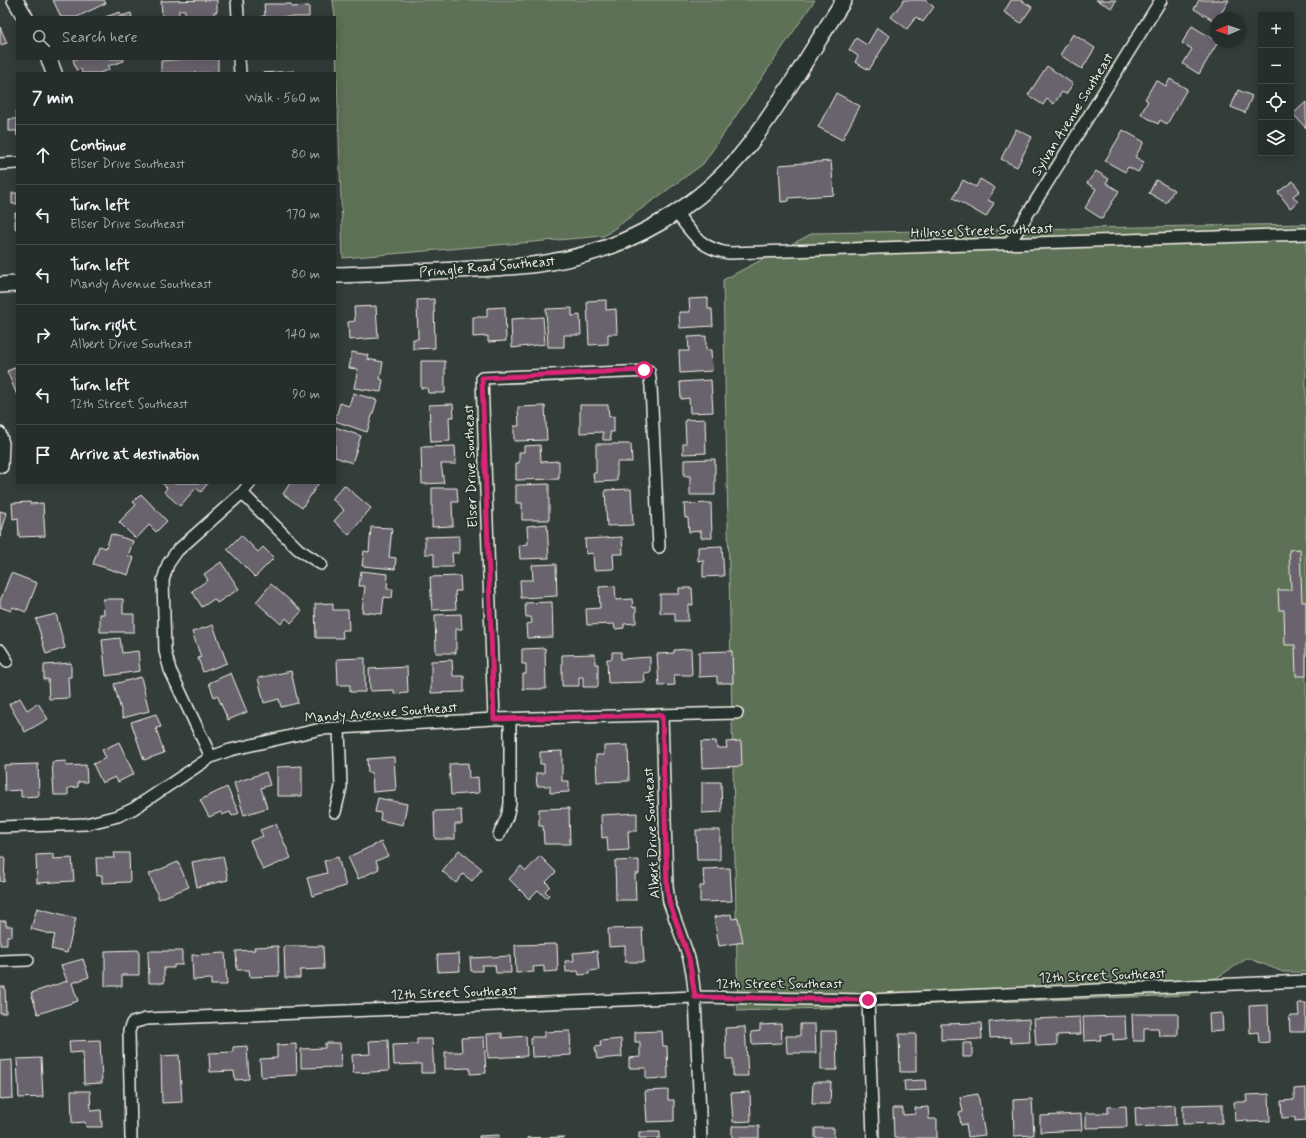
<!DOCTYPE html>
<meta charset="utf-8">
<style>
:root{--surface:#262e2c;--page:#2e3634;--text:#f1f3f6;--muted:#a4a8a9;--line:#424a48}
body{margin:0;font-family:Mynerve,sans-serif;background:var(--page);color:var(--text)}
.controls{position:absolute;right:12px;top:12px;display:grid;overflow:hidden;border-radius:0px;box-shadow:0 2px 10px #0003}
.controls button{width:36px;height:36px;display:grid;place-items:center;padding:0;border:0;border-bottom:1px solid var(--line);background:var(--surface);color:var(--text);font:20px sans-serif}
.compass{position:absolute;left:1210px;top:12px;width:36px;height:36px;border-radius:50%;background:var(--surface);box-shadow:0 2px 10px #0003;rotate:268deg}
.stop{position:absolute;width:12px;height:12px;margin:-9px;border:3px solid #db2777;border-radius:50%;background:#fff}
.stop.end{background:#db2777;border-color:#fff;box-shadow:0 1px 4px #0008}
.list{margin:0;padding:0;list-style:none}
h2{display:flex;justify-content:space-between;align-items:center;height:52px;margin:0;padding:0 16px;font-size:17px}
h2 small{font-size:13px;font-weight:400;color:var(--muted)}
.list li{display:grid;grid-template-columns:26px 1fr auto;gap:12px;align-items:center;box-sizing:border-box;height:60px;padding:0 16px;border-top:1px solid var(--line)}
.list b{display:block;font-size:15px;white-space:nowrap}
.list p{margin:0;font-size:13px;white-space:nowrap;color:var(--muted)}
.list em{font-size:13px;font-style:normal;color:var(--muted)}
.icon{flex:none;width:22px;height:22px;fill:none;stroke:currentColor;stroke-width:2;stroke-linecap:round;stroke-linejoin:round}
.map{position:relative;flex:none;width:1306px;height:1138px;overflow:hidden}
.search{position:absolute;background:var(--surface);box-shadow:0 2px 10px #0003;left:16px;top:16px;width:320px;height:44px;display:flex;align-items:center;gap:10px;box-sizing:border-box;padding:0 14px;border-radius:0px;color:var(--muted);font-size:15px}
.panel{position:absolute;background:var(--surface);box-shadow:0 2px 10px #0003;left:16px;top:72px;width:320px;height:412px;border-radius:0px}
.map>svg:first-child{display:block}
.green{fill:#5c7155;stroke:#a8b19e}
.building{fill:#69646e;stroke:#f4f1e8}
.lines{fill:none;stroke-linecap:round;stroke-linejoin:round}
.street-casing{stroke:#f4f1e8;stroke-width:14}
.secondary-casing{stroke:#f4f1e8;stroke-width:18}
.street{stroke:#26332d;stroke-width:11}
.secondary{stroke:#26332d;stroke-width:15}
.route{stroke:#db2777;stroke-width:5}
.labels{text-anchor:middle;stroke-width:3.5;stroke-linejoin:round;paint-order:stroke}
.street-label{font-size:14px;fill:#f4f1e8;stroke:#26332d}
</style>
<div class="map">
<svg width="1306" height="1138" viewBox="0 0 1306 1138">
<rect width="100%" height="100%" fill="#333d3a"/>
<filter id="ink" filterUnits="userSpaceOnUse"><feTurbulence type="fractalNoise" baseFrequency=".025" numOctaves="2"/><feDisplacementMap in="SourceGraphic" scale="8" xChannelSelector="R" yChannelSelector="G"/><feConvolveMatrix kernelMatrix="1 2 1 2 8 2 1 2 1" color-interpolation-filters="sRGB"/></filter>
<g filter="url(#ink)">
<path class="green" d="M332,0h483l-112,164 -99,72 -261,22 -8,-241 -2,-16z
M1306,224v748h-23l-35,-14 -59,37 -451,16 -15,-731 90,-47z"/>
<path class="building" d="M53,0h51l2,3 -29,14h-16z
M217,0v12h-3v5h-29v-7h-6v7h-17l-1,-16z
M904,0h21l9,7 -11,15 -7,-5 -9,12 -16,-12z
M1011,0h10l11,7 -11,16 -17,-11z
M1096,0h20l-4,8z
M1199,0h30l-11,18h-2v4l-22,-13z
M264,4h27v3l18,-1v11h-48l4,-2z
M120,12l1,4 10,-3 1,4h-27z
M1192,26l26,16 -19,32 -16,-10 9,-15 -10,-6z
M0,27l7,16 -7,2z
M877,28l13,8 -21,34 -14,-8 3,-6 -9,-6 7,-12 11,7z
M1073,34l22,14 -13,21 -22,-14z
M73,59h51v2l-16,5 1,4 -10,3h-17l-1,-4 -5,1z
M188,59h30v14h-57v-12z
M1047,66l26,18 -7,10 -4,-2 -8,12 -7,-5 -4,6 -15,-10z
M294,71v2h-32z
M1170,79l17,10 -20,35 -7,-4 -2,4 -17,-10 7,-13 -3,-2 11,-19 10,6z
M1238,90l14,6 -7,17 -14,-6z
M836,93l24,13 -18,34 -24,-13z
M1306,102v26l-13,-14z
M16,111h1v25v-5h-8v-12h8z
M1016,129l16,8 -15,30 -16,-8z
M1123,130l21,12 -9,15 9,5 -6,10 -10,-5 -3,5 -20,-11z
M831,161l3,34 -45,3v3l-8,1 -2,-37z
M1096,171l13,8 -3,4 13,8 -17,28 -17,-11 11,-19 -9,-6z
M980,179l15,9 -7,12 6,3 -8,14 -33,-19 10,-18 13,7z
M1156,180l18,10 -8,13 -17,-10z
M1293,181l7,10 -7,5 5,6 -8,6 -12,-16z
M12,193h5v11h-5z
M15,213h2v17l-2,-2z
M708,298v11h4l1,17 -33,2 -1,-16h11l-1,-13z
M434,299l1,49 -22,1v-10h5l-1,-39z
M606,300v10l10,-1 1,25h-9v10l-19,1 -2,-44z
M376,306l2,32 -29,2 -1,-18 7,-1 -1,-14z
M505,307l1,34 -18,1v-6l-15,1v-20h14v-9z
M572,308v8l8,-1 1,20h-17v12h-16l-2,-38z
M543,317l2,27 -33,4 -1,-29z
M706,336v14h5l1,21 -32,2 -1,-22h10l-1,-14z
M352,352l16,3 -1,4 16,3 -3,17 3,1 -2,12 -27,-4 4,-19 -9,-1z
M421,361h24v32h-17l-1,-5h-6z
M17,367v28l-10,-24z
M711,380l2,32 -23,1 -1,-15 -8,1 -1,-17z
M353,393l24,7 -10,32 -32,-11 5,-18 9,3z
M453,404l1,13h-5l1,24 -19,1 -2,-37z
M580,405h28l1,12 5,-1v16h-4l1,8h-8v-8l-23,1z
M545,406l2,34 -33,1v-15h5l-1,-19z
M705,419l1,34 -23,1v-10l3,-1 -1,-23z
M335,427l26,9 -9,27 -17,-6z
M596,444h35l1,18h-15v19l-23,1 -1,-9h3z
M540,445l1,17 18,-1v18l-43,1v-17h3v-11h5v-6z
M455,446l1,18h-15l3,19 -22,1 -1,-37z
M715,459v36h-25v-19h-6v-16z
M162,483h46l-7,9 -5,-4 -16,18 -16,-14 3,-4z
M290,483h29l-17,25 -19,-14z
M549,484v36h-27v-17h-6v-18z
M344,485l27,23 -22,27 -15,-14 10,-11 -12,-11z
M432,488h25l1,14h-6l1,24 -21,1z
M631,489l2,36 -26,1 -2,-36z
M141,494l26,27 -11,11 -7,-7 -13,14 -17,-17 17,-17 -3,-3z
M30,502v2l13,-1 2,33 -26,1 -1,-19 -5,1 -1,-16z
M711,503l1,35h-11v-7l-12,1 -1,-14h-3l-1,-14z
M0,511l7,2 -7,24z
M547,524l2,34 -29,1 -1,-14 9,-1 -1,-18z
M371,527l21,1 -3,29 7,1 -1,11 -33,-3 2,-15 5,1z
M111,534l22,7 -5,15 6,2 -6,17 -35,-11 6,-18 7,2z
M241,535l17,17 5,-5 11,11 -19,19 -28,-28z
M459,536v17h-7l1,14h-19v-13h-9v-17z
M622,537l1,17h-10l1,15 -20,1 -1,-17 -7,1 -1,-15z
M722,546l2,30 -21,1v-17l-5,1v-14z
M1300,549l2,53h4v74h-10l-1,-31h-10l-1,-35h-5l-1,-20h13l-2,-40z
M221,562l18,27 -22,14 -3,-4 -12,8 -10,-16 16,-11 -4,-6z
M556,564l1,32 -36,2 -1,-18h13l-1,-15z
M361,571l27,3 -1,15h6l-1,9 -8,-1 -2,17 -20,-2 3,-26h-6z
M11,573l26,10 -11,29 -13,-5 -2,4 -11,-4v-6z
M460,576l1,15h-6l1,18 -24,1 -2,-33z
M271,584l31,27 -11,12 -5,-5 -5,6 -25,-22z
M615,586l1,14 16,-1 1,9 3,-1v16l-12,1v4l-9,1 -1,-5 -27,1 -1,-16 14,-1 -1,-21z
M679,588h13l1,17h-5v16h-13v-8h-15v-19h19z
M103,599h20v15h11v18h-34v-18h4z
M552,602l1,35 -26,1 -1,-14 6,-1 -1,-6h-5l-1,-14z
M333,603v7h15l1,20h-7l1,8h-27l-1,-34z
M56,614l9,34 -19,6 -10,-35z
M461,614l1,15h-6v24h-20l-1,-38z
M213,625l14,38 -24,9 -5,-14 3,-1 -9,-25z
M120,638l2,15 16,-2 2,20 -34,5 -4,-36z
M545,648l1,41h-23v-15h3v-10h-4v-15z
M691,649l1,26h-18l1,10 -16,1 -2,-32 17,-1v-3z
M732,651l1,32h-16v-7l-18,1v-25z
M612,652h9v7l29,-2v15l-6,1 1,9 -37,1 -1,-24h5z
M595,654v10h3v23h-15v-10h-4v9h-17v-31z
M365,658v34h-15v-7h-12l-1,-26z
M452,660l1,16h11v16l-33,1v-32z
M71,663v14h-3l1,21 -20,1 -1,-20 -4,1v-15z
M407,667l1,26 -14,1v-4l-24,1 -1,-22z
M291,671l7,32 -17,4 -2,-8 -15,4 -6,-25z
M231,673l16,39 -19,8 -11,-25 -3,2 -5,-14z
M141,677l8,34 -26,7 -9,-34z
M20,698l7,12 11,-7 10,16 -23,13 -16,-28z
M156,714l5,13 -5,1 8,25 -20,7 -13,-38z
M716,741l1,7h10l-1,-6 15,-1 1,25 -40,2 -1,-26z
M119,742l15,32 -16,8 -3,-5 -13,6 -9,-19 13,-6 -4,-8z
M628,745l1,36 -32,1 -1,-27h8v-9z
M562,751v30h7v11l-19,1v-7h-13l-1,-13h8v-9h-4v-12z
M394,757l2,33 -23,2 -1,-19h-4l-1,-14z
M66,761v5l20,-1 1,17h-9v5l-10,1v7h-14l-2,-33z
M468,763l1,15 9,-1 1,16 -28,2 -2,-31z
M38,764l1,32 -18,1v-7l-16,1 -1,-26z
M302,766v30h-25v-29z
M266,772l4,13 -9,3 6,20 -23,7 -10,-32z
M702,782h19l1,30 -20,1z
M227,787l12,26 -7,3 -2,-4 -8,3 -1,-3 -12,5 -9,-17z
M378,798l29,6 -4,21 -23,-5 1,-7 -6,-1z
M569,808l1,36h-26l-1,-18h-4v-17z
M461,810l1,14h-7v15h-20l-1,-28z
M637,813v18h-9l1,19 -21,1 -1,-14 -5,1 -1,-23z
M276,824l15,34 -28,12 -13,-29 13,-5 -3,-6z
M696,830h24v30h-23z
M381,842l7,14 -12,5 3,8 -21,10 -10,-22z
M459,850l23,19 -10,12 -9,-7 -7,9 -14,-12z
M114,853h15l1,29 -28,1v-8l-5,1 -1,-18h19z
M53,854v5l19,-1 2,23 -37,2 -1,-28z
M223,856l5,24 -31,7 -5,-25z
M540,856l16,16 -10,10 4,4 -5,5 4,4 -3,3 -8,-8 -9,9 -20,-20 12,-13 5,5z
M0,857h5l-1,25 -4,-1z
M338,857l8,29 -34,10 -5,-18 20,-5 -3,-12z
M639,860v14h-4l1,26h-20l-1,-39z
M178,862l11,25 -30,12 -10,-25z
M730,868l2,33 -32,1v-16h4l-1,-17z
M37,908l39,10 -9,35 -16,-4 4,-14 -24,-6z
M731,914l1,5 6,-1 5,24 -24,4 -5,-29z
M0,921h6v5h6v10h-5v9h-7z
M642,928l2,34h-19v-16l-16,1 -1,-18z
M557,944l1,27 -14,1v-6l-11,1 1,5 -18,1 -1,-28z
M278,946l1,30 -29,1 -1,-7h-12l-1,-19 19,-1 -1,-3z
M284,946h39l1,23 -24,1v8h-15z
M139,950v25h-17v11h-17v-35z
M148,951h34v14h-8v3h-10v15h-15z
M597,951l2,19 -10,1v3l-10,1 -1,-4 -12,1 -1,-11h9l-1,-8z
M225,953l2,32h-16v-6l-18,1 -1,-25z
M459,954l1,17 -22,1 -1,-17z
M510,956l1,17h-15l-1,-8h-13v6h-11l-1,-13z
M83,959l6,18 -17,6 6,18 -40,13 -7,-21 36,-12 -6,-16z
M0,987h5l1,26h-6z
M1298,1003h8l-1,29h-15l-1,-16h10z
M1268,1005l1,37 -10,1 -1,-11 -8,1 -1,-27z
M1222,1013l1,18 -13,1 -1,-18z
M1132,1014h46v22h-19l-1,-8h-14v13h-11z
M1125,1016l1,23 -13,1v-6l-13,1 1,5 -17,1 -1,-24z
M1080,1017l1,17 -24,1v10l-21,1 -2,-27z
M1029,1019l1,23 -19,1 -1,-6 -20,1 -1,-16z
M981,1023l1,16 -41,1v-16z
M781,1024l1,19 -30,1 -1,-12 9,-1v-6z
M800,1024h15l1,29h-29l-1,-17h14z
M745,1027l3,49h-15v-17h-7l-1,-31z
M570,1031l1,24 -39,2 -1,-20h13v-5z
M662,1031l1,15h4l1,32 -22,1v-11h-17v-10l11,-1v-15h-5v-10z
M821,1031h15l1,39h-16z
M502,1033v5l24,-2 1,20 -39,2 -1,-24z
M899,1034h17v38h-16z
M484,1037l2,36 -16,1v-6l-25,1v-17h17l-1,-14z
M417,1039h15l2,34h-13v-9l-27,1 -1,-20 24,-1z
M621,1039l1,18 -25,2 -2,-12 6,-1 -1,-5z
M100,1040l2,43 -18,1 -1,-32 -13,1 -1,-12z
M388,1040l1,31 -36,2 -1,-18 18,-1 -1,-13z
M325,1043h15l1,24 -40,1v-19l24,-1z
M963,1043h9v14h-9z
M296,1044l1,31 -36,2 -1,-18 17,-1v-13z
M247,1046l2,33 -14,1 -1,-9 -24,1 -1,-19 24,-1v-5z
M179,1055l3,47 -20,1 -1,-47z
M41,1058l2,39 -24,1 -2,-39z
M12,1060l1,38 -13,1v-38z
M925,1080l1,10 -21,1 -1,-10z
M813,1082h18l-1,22h-18z
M1306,1088v32l-11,1v-4l-13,1 -1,-17 13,-1v-11z
M668,1090v10h6v21l-27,1 -2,-31z
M71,1091h19l1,20 10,-1 1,17h-16l-1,-5 -13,1z
M750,1092l1,29 -18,1 -2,-29z
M978,1094l7,41 -17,2 -2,-13 -5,1 -2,-12 4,-1 -3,-15z
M1269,1094l1,27 -23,1v-2l-12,1 -1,-19h13l-1,-7z
M1032,1099l2,36 -20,1 -1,-36z
M1222,1104v19l-39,1v-19z
M1175,1105l1,20 -40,2 -1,-19z
M1126,1106l1,21 -41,1v-15h22v-6z
M928,1107l1,12h8v19h-43l-1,-30h10v7l13,-1 -1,-6z
M1081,1114l1,16 -42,2v-16z
M732,1126h27v12h-27z
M815,1128h19v10h-19z
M639,1132h21v6h-21z
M499,1135v3h-20v-2z
M564,1137v1h-37z"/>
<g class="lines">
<defs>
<path id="street" d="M237,0l1,17
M239,59l1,14
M0,164l17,-1
M676,212c16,22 25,37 53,41l577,-19
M1009,244l152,-244
M0,433l3,10 -1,24
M242,493l56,56 23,15
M0,650l7,11
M662,715l5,171 2,16 20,56 3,15 3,24 6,141
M494,719l-12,-341 167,-7 2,16 8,160
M211,757l-41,-87 -5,-19 -2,-71 5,-16 9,-13 65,-58 8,-10
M335,812l6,-25 -2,-59
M0,827l86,-3 32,-8 15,-7 78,-52 19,-7 91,-21 173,-10 243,-6
M499,835l8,-18 3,-13v-85
M0,961l28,-1
M868,1000l5,138
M131,1138l-2,-107 3,-8 14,-4 549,-22 173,3 438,-19"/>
<path id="secondary" d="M15,0l10,17
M49,59l5,14
M335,275c41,-1 82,-3 122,-5 32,-2 63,-2 94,-8 78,-13 150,-55 198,-117 35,-46 64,-97 95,-145
M0,285l17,-1"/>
</defs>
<use href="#street" class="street-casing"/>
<use href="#secondary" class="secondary-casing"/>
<use href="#street" class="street"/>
<use href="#secondary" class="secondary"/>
</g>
</g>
<g class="lines" filter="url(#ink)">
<path class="route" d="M644,370l-162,8 12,341 168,-4 5,171 2,16 20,56 6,39 173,3"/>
</g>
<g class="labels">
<g class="street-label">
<text transform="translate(1072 114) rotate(-58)" y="5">Sylvan Avenue Southeast</text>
<text transform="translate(982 230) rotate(-2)" y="5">Hillrose Street Southeast</text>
<text transform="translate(487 266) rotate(-5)" y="5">Pringle Road Southeast</text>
<text transform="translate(470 466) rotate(-92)" y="5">Elser Drive Southeast</text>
<text transform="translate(381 712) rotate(-4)" y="5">Mandy Avenue Southeast</text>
<text transform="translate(651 833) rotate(-93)" y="5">Albert Drive Southeast</text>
<text transform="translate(1102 975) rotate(-2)" y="5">12th Street Southeast</text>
<text x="779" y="988">12th Street Southeast</text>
<text transform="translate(454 992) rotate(-2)" y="5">12th Street Southeast</text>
</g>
</g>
</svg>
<div class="controls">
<button>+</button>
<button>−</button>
<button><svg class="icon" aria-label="locate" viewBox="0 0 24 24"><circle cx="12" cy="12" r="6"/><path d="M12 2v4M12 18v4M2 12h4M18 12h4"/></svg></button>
<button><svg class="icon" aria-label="layers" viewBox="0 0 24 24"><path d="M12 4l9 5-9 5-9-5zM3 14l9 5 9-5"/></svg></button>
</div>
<svg class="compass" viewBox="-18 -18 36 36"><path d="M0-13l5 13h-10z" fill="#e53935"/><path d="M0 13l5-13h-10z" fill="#a4a8a9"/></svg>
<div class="stop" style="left:644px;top:370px"></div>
<div class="stop end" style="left:868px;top:1000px"></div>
<div class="search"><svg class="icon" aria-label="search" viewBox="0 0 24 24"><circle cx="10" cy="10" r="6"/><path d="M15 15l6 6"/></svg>Search here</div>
<section class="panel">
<h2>7 min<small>Walk · 560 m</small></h2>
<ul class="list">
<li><svg class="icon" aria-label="ahead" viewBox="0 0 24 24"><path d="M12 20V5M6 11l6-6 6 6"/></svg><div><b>Continue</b><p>Elser Drive Southeast</p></div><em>80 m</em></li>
<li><svg class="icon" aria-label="left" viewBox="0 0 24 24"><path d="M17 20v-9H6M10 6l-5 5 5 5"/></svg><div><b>Turn left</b><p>Elser Drive Southeast</p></div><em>170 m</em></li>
<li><svg class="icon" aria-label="left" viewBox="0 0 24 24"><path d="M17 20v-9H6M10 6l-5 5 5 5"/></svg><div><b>Turn left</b><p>Mandy Avenue Southeast</p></div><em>80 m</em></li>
<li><svg class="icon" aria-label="right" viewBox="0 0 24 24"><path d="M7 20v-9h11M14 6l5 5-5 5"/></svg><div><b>Turn right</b><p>Albert Drive Southeast</p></div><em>140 m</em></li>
<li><svg class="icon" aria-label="left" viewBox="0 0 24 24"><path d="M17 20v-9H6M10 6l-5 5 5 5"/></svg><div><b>Turn left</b><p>12th Street Southeast</p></div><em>90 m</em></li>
<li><svg class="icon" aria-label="arrive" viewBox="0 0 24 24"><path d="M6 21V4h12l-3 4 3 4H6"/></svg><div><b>Arrive at destination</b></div></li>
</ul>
</section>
</div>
